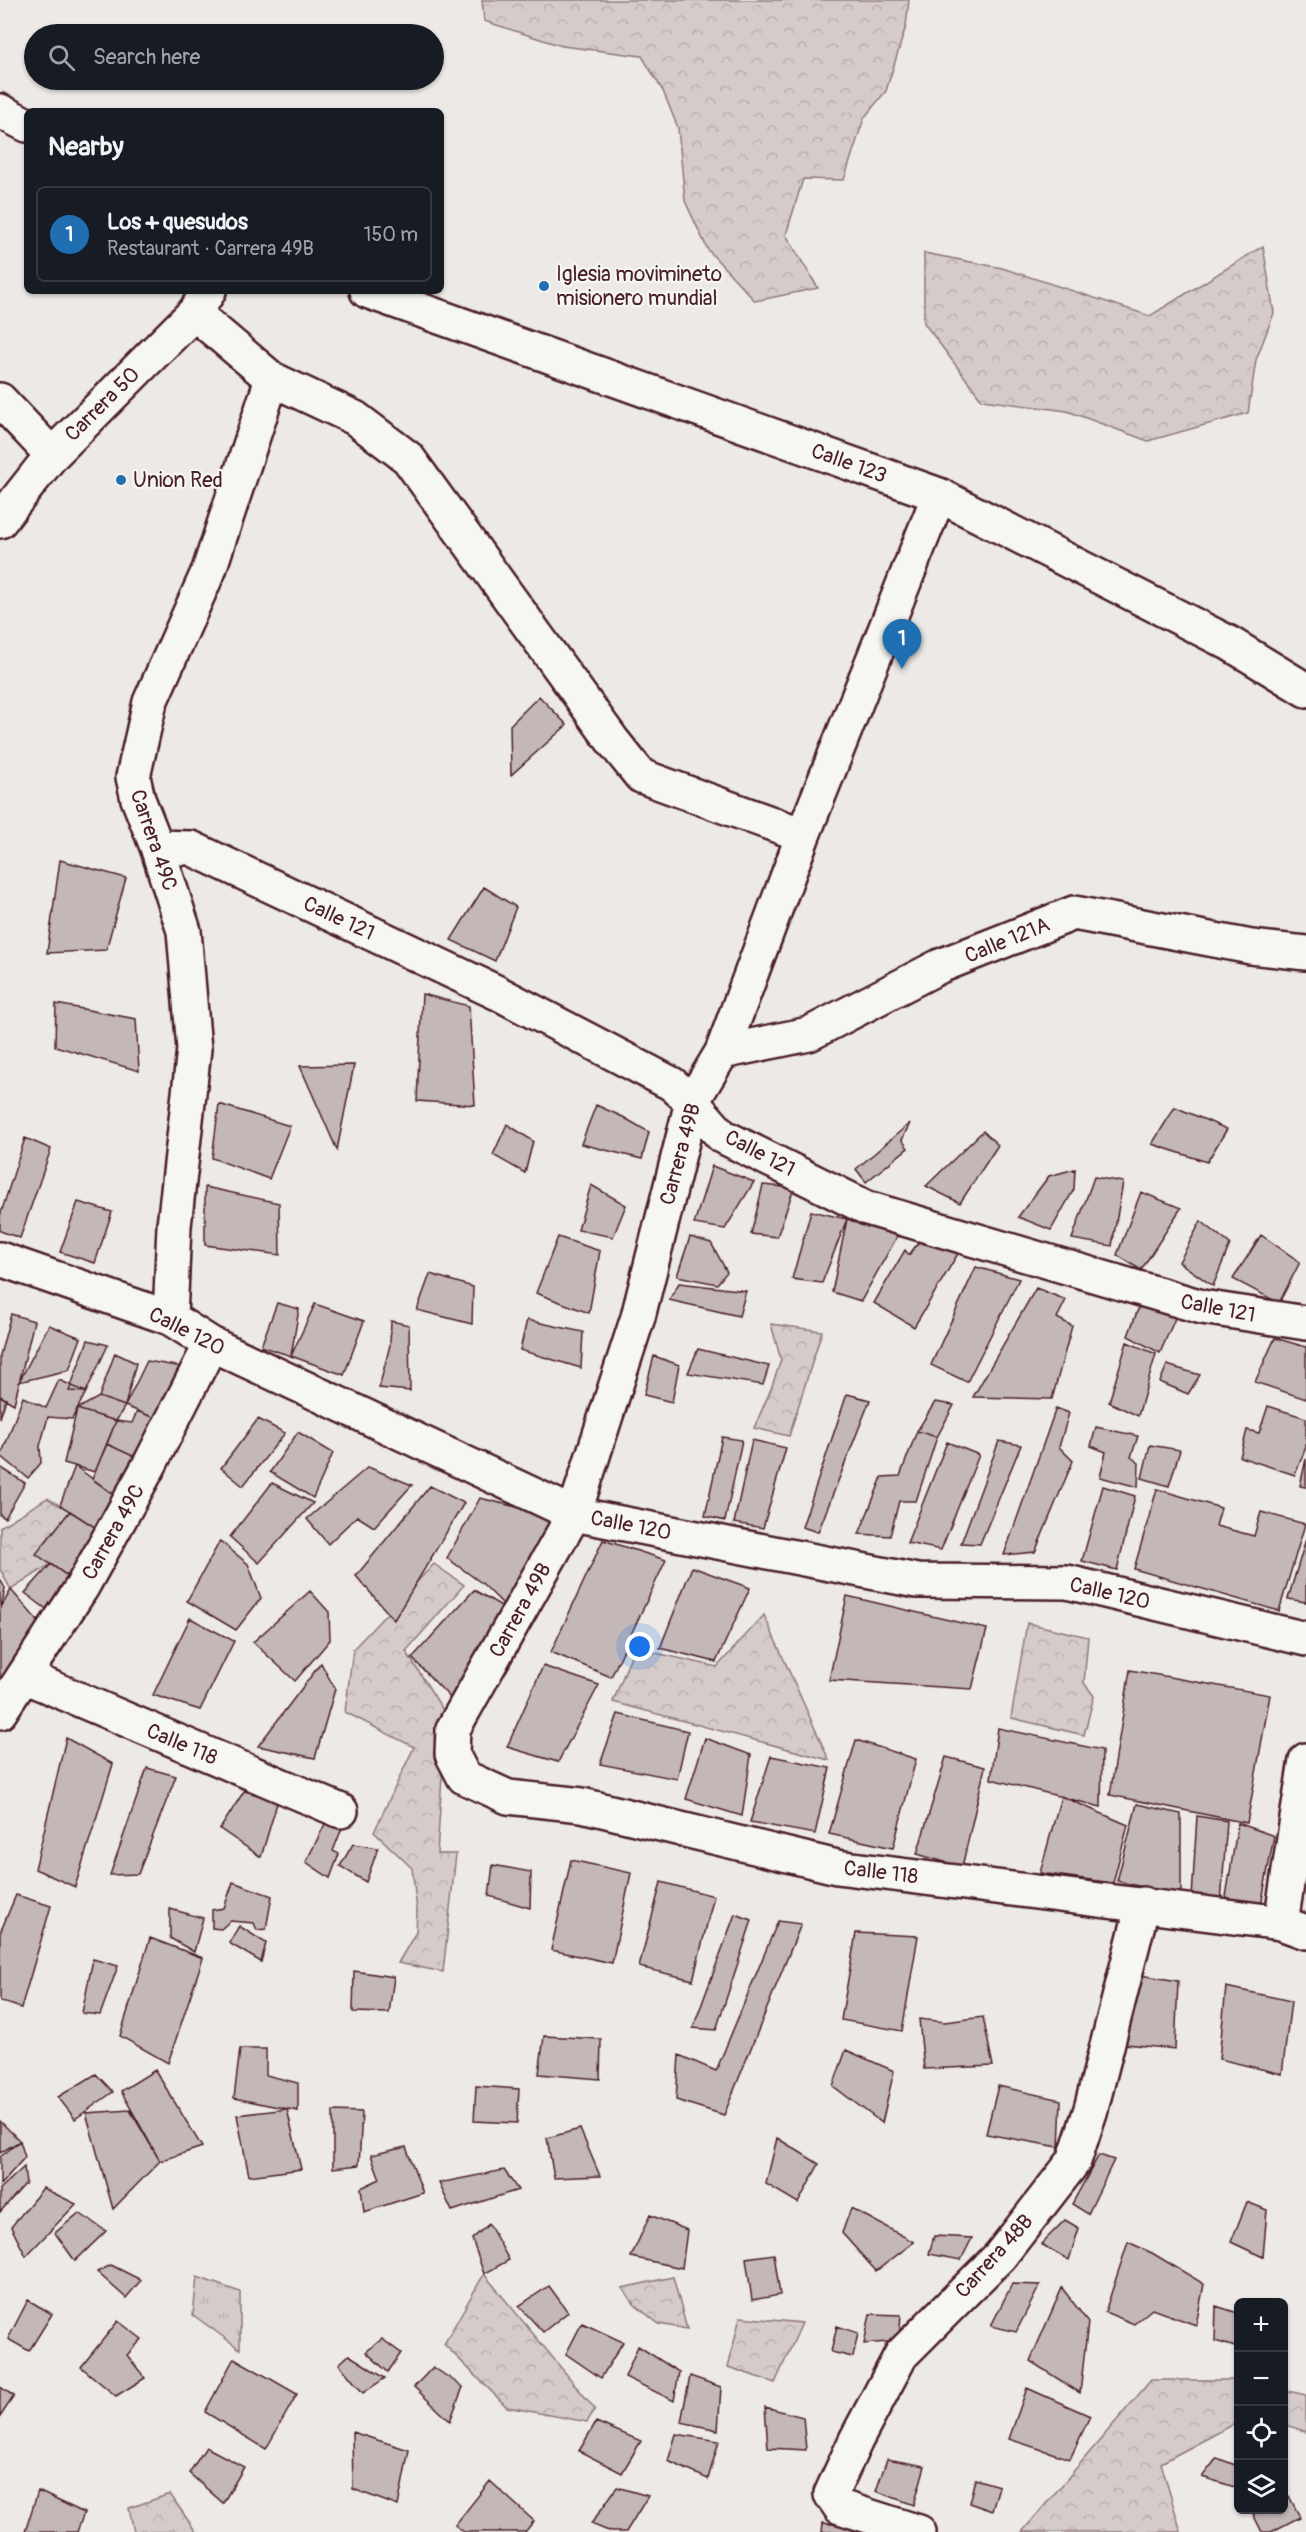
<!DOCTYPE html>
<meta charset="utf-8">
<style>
:root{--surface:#171b24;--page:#242831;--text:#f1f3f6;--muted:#9ea1a6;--line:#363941;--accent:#1f6fb2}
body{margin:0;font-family:Pangolin,sans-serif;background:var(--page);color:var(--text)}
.controls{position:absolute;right:18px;bottom:18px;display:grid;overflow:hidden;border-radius:9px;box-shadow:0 2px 4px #0004}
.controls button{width:54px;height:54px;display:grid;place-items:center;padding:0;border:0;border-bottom:2px solid var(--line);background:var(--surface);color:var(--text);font:30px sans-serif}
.you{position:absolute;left:640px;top:1647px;width:21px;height:21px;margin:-15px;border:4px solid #fff;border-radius:50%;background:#1a73e8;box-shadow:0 0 0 9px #1a73e833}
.badge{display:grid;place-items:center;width:39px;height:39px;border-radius:50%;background:var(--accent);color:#fff;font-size:20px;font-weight:700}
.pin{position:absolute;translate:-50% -50px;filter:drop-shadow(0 2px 3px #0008)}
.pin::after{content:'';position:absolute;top:32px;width:21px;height:18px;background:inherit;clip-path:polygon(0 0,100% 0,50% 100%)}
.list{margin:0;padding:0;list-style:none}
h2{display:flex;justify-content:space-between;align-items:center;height:78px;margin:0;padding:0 24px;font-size:26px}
h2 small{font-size:20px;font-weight:400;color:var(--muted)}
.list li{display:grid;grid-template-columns:39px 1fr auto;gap:18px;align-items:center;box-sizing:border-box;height:96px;margin:0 12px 12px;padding:0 12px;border:2px solid var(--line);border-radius:9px}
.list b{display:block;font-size:22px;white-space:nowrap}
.list p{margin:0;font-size:20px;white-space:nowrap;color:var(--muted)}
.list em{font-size:20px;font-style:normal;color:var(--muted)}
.icon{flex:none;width:33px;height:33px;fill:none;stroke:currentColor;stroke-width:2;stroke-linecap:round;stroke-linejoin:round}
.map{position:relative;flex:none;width:1306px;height:2532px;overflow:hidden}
.search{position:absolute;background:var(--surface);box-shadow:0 2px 4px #0004;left:24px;top:24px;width:420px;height:66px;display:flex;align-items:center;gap:15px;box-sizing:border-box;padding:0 21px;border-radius:33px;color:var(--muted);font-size:22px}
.panel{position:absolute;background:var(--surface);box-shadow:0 2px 4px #0004;left:24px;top:108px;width:420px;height:186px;border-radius:9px}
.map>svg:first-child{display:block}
.grass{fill:url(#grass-tufts);stroke:#8f757a;stroke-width:1.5}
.forest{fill:url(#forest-crowns);stroke:#8f757a;stroke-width:1.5}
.building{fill:#c4b7b7;stroke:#4a1f2b;stroke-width:1.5}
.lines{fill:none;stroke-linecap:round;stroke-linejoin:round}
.minor-casing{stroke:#4a1f2b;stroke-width:38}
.minor{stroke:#f6f6f2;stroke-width:33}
.poi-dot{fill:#1f6fb2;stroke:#f6f6f2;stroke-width:2}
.labels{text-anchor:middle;stroke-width:4.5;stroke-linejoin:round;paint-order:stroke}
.poi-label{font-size:21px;fill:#4a1f2b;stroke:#f6f6f2;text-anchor:start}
.street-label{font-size:21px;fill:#4a1f2b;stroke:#f6f6f2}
</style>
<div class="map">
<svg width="1306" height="2532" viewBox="0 0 1306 2532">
<defs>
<pattern id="grass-tufts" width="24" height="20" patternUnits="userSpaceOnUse" patternTransform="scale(1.5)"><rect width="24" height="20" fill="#d4cbca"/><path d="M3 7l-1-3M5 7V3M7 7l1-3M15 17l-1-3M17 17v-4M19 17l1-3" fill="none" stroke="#b8aeae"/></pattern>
<pattern id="forest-crowns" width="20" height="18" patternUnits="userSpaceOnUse" patternTransform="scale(1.5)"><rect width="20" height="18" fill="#d4cbca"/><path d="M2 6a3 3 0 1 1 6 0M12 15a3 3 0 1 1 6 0" fill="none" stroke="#b8aeae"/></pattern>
</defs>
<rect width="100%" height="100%" fill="#ece9e6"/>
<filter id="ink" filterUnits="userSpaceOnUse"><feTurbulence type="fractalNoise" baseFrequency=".0167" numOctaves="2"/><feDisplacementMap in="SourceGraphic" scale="12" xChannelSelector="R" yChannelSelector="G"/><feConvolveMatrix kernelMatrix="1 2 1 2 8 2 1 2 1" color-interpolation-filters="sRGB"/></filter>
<g filter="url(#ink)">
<path class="grass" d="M197,2277l43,15v57l-47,-34z"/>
<path class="forest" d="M482,0h427l-3,26 -20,65 -22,27 -20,62 -41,-1 -17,56 32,53 -63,13 -47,-51 -23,-49 -7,-73 -15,-37 -21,-35 -80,-10 -78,-25z
M1263,246l11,67 -18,47 -8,53 -100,28 -81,-30 -85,-11 -58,-77v-70l78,15 148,48z
M771,1324l51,7 -33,105 -35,-8 17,-39 10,-29z
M47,1498l23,13 -28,35 9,18 -40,26 -11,-21v-42z
M434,1564l30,21 -58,66 40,64 -9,139h19l-13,118 -45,-9 18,-31 1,-21 -5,-43 -38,-36 40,-85 -69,-35 8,-63z
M764,1615l65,145 -216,-58 21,-54 83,19z
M1027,1623l61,14 -4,46 10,13 -10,39 -73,-17z
M484,2274l111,135 -8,13 -80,-15 -63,-63z
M673,2277l14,52 -28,-5 -24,-19 -13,-17z
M740,2317l62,6 -27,60 -47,-16z
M1151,2380h87v42l-77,41 20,69h-159z
M1284,2390l22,5v37l-22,-8z
M170,2494l26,38h-62l-5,-24z"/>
<path class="building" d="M539,696l28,29 -56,50 -1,-50z
M60,860l66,18 -20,72 -59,3z
M484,887l32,20 -21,54 -44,-21z
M422,994l47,12 6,99 -58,-4z
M56,1004l80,15 3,52 -84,-25z
M354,1065l-17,85 -37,-84z
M219,1104l71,22 -21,53 -57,-21z
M596,1105l27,12 26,15 -7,27 -61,-15z
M1175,1107l52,22 -20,33 -55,-18z
M910,1123l-8,17 6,8 -42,34 -10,-13z
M507,1124l26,17 -8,32 -32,-18z
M983,1131l15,14 -38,58 -34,-17z
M25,1138l26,11 -31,89 -20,-7v-15z
M712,1166l42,16 -29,47 -31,-5z
M1075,1169l-1,20 -23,41 -33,-13 31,-41z
M1094,1177l29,5 -11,64 -40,-7z
M591,1185l35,20 -13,32 -35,-7z
M763,1185l31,3 -17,49 -26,-3z
M205,1187l74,16 1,52 -75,-10z
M1141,1192l40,16 -40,62 -24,-15z
M78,1202l34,10 -17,51 -35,-11z
M811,1211l36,8 -25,64 -30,-4z
M847,1219l52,14 -38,68 -29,-9z
M1201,1221l29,23 -17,42 -34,-24z
M1261,1235l39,27 -21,41 -46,-24z
M558,1237l42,14 -11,62 -53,-20z
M690,1237l21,6 16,29 -10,12 -40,-8z
M921,1239l38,13 -45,75 -40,-24 31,-53 4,5z
M976,1267l43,12 -52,103 -36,-17z
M430,1274l43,13 -1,37 -55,-14z
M679,1283l67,8 -7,25 -70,-16z
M1036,1288l30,12 -9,18 15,8 -20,73 -79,-2z
M277,1303l22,6 -8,47 -30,-10z
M315,1304l49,17 -20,54 -53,-19z
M1140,1304l36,12 -16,37 -32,-17z
M11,1314l23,7 -20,83 -14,-8v-41z
M527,1320l56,12 -2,36 -61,-18z
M391,1321l18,4 1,66 -31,-3 11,-43z
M49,1325l32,13 -12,32 -50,12z
M1275,1338l31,9v52l-51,-17z
M88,1340l20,5 -22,47 -17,-1z
M1127,1342l29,12 -18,62 -29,-14z
M698,1349l71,17 -6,19 -75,-12z
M115,1353l21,10 -11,43 -26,-9z
M654,1356l25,9 -7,37 -28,-7z
M147,1361l35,6 -22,53 -35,-14z
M1167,1365l33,10 -12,19 -28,-12z
M59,1380l27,12 -14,27 -24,-2 -8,29 1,17 -13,15 -27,-22 22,-59 23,11z
M847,1394l23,6 -52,132 -16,-5z
M0,1396l6,3 -6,19z
M99,1397l26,9 -9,15 -39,-12z
M935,1402l19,3 -17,32 -20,-6z
M1268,1406l38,12v29l-11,28 -55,-18 7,-27 12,3z
M1056,1408l13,5 -10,34 14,14 -38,91 -31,3z
M77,1409l39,12 -21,51 -31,-9z
M137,1411l23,9 -12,43 -41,-19 9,-23 16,2z
M258,1419l27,14 -42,53 -22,-18z
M1096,1427l42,9 -7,21 8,6 -1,24 -38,-10 6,-25 -15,-6z
M917,1431l20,6 -21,64h-17l-9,35 -31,-2 23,-57 18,-1z
M298,1432l35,21 -20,45 -43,-26z
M722,1437l20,3 -17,81 -20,-5z
M752,1440l34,8 -23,80 -29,-5z
M999,1441l22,4 -41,99 -19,-1z
M947,1442l32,13 -38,95 -34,-7z
M107,1444l41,19 -24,39 -32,-23z
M1150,1445l30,5 -11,36 -27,-8z
M1306,1459v28l-6,-1z
M75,1466l49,36 -20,31 -44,-28z
M0,1467l25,16 -20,35 -5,-3z
M368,1467l44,18 -38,42 -17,-11 -29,28 -21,-25z
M272,1483l41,20 -54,60 -29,-26z
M430,1486l34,17 -70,117 -38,-44z
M1103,1486l32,10 -18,74 -35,-9z
M1157,1489l64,19 -5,18 38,10 7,-24 44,12 -26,87 -145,-42z
M480,1498l73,18 -43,95 -27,-27 -36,-26z
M70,1511l34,22 -31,47 -37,-26z
M1306,1539v63l-18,-3z
M603,1540l63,20 -55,117 -60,-25z
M220,1541l28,23 13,34 -25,32 -49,-29z
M51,1564l22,16 -16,37 -32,-24z
M692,1567l58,21 -34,74 -56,-14z
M0,1579l5,9 -4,20 -1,-1z
M11,1590l33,38 -44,62v-81z
M474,1590l36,21 -49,98 -49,-51z
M310,1591l19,21 1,28 -35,41 -42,-39z
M847,1596l140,33 -15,60 -143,-9z
M190,1618l44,23 -34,69 -47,-15z
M321,1663l14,26 -20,69 -57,-12z
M543,1666l56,19 -41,77 -51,-15z
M1130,1670l140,25 -23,128 -137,-28z
M618,1714l70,17 -11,48 -77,-15z
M998,1728l104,22 -1,57 -110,-28z
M66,1738l47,26 -38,123 -40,-18z
M705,1738l46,17 -9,61 -56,-17z
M856,1740l60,19 -23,89 -64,-14z
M771,1756l59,12 -15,66 -65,-12z
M946,1757l39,10 -23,100 -45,-13z
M147,1768l29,8 -38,98 -28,1z
M244,1791l34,9 -17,57 -41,-28z
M1061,1796l67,29 -15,58 -73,-10z
M1137,1804l44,10v82l-64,-15z
M1197,1816l30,5 -6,81 -29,-4z
M326,1822l16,6 -9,23 6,3 -9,24 -24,-16z
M1238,1823l36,13 -13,70 -37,3z
M353,1844l25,4 -12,34 -26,-16z
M571,1860l60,13 -19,90 -61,-13z
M493,1865l38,7 -1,36 -41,-12z
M233,1882l39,14 -6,33 -9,1 -3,-7 -24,-2 -9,8 -9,-1v-18l12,-2z
M661,1882l53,14 -21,84 -54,-13z
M16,1895l35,11 -30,102 -21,-7v-68z
M170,1909l33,9 -9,34 -24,-14z
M735,1914l17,6 -36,110 -23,-2z
M778,1921l23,3 -77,191 -48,-15 3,-45 37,16z
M239,1926l27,17 -5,19 -32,-19z
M856,1933l62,3 -16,95 -61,-11z
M150,1938l53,20 -35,105 -48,-27z
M93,1959l25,7 -18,49 -18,-2z
M354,1971l40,6 -5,36 -36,-1z
M1140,1975l38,6 -3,68 -49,-5z
M1226,1987l65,14 -9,73 -63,-15z
M983,2017l10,49 -69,3 -5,-50 26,3z
M544,2036l57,3 -1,40 -61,-5z
M240,2049h26v26l32,8v28l-64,-13z
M846,2050l48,21 -12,52 -49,-37z
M155,2070l47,77 -42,14 -39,-70z
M96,2074l17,18 -38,27 -17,-22z
M476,2086l43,3 -2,34 -43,-2z
M998,2086l63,14 -2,47 -73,-13z
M287,2109l14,60 -52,7 -12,-61z
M130,2110l30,51 -47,48 -27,-96z
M333,2111l29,1 -3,53 -26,3z
M0,2121l20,20 -20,12z
M580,2129l20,47 -46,2 -7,-40z
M777,2138l42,26 -21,39 -32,-19z
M20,2141l5,16 -25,28v-28z
M406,2147l17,46 -59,19 -3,-24 19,-9 -9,-24z
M1099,2155l15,5 -26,54 -16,-10z
M24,2167l2,16 -26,29v-23z
M504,2170l14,20 -66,21 -13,-28z
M43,2188l33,16 -50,52 -15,-29z
M1247,2202l20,8 -4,47 -32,-15z
M851,2208l63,34 -38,29 -34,-38z
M79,2213l27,18 -31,30 -20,-28z
M650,2215l37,15 -5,38 -51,-11z
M1065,2220l14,8 -10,32 -28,-16z
M489,2224l20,36 -25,14 -12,-35z
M934,2236l38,2 -11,22 -32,-6z
M1128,2242l24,11 52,31 -8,41 -44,-16 -18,15 -29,-12z
M774,2254l6,41 -28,5 -6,-42z
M111,2265l30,15 -15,18 -29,-26z
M1012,2284l28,1 -24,47 -25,-6z
M549,2286l19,26 -25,20 -24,-26z
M1062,2288l26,34 -8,71 -50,-32z
M28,2300l24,14 -23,37 -21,-12z
M1216,2306l22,7v35l-23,-7z
M870,2314l31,1 -2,26 -35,3z
M118,2321l24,18 -15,16 18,23 -29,18 -35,-29z
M582,2323l41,19 -22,36 -35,-24z
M837,2326l21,7 -5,24 -22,-5z
M382,2339l19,14 -13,19 -22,-20z
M638,2346l41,26 -5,29 -49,-24z
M349,2355l36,23 -22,15 -24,-29z
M234,2358l63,36 -31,55 -61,-37z
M433,2367l30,20 -13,34 -36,-34z
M690,2376l31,11 -3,43 -37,-8z
M0,2387l14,9 -14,21z
M1027,2388l63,28 -20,43 -61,-20z
M765,2407l38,10 3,33 -38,-2z
M596,2422l45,19 -19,32 -43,-22z
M352,2432l57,18 -11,56 -45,-17z
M676,2434l43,7 -11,38 -40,-18z
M206,2447l38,20 -21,36 -34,-30z
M1217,2458l21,8v22l-36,-11z
M887,2459l38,7 -11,39 -38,-14z
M975,2479l24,7 -7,25 -23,-8z
M490,2481l44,40 -9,11h-61l-9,-7z
M617,2487l31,9 -22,36h-15l-20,-8z
M38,2491l46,22 -7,19h-52z
M1289,2496l11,21 -29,15h-9l-9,-18 8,-4h23v-11z
M823,2523l33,4v5h-34z"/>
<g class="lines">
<defs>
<path id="minor" d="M0,111l27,14
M367,291l572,204 290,148 77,47
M272,379l83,39 53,40 204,282 29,36 162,59
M0,400l52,55
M939,495l-136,340 -81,217 -30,50 -54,215 -64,197 -121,215 -1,25 12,23 44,20 74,8 255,62 444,56 25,9
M0,521l52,-66 142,-142 15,-22
M157,847l34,1 307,145 174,91 20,18 30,34 145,72 335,99 104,16
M722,1052l87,-18 131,-68 134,-53 177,34 55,6
M0,1259l170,59 41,26 363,170 343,67 150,1 239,57
M170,1318l4,-92 20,-177 -10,-118 -27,-84 -19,-48 -5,-22 17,-75 59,-132 63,-191 -78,-66
M24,1676l317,135
M0,1712l82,-125 68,-123 61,-120
M1281,1923l25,-163
M919,2532l-79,-25 -9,-13 25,-54 45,-85 99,-99 74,-95 17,-52 52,-205"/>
</defs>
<use href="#minor" class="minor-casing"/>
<use href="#minor" class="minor"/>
</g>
</g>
<g class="poi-dot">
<circle cx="544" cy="286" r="6"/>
<circle cx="121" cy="480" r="6"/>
</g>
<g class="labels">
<g class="poi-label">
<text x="556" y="281">Iglesia movimineto<tspan x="556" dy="24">misionero mundial</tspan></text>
<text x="133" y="487">Union Red</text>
</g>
<g class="street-label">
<text transform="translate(102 404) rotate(-45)" y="7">Carrera 50</text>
<text transform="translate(849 463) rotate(20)" y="7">Calle 123</text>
<text transform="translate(154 840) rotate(71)" y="7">Carrera 49C</text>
<text transform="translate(339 918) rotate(25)" y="7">Calle 121</text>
<text transform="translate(1007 940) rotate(-22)" y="7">Calle 121A</text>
<text transform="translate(760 1153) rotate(28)" y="7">Calle 121</text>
<text transform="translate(680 1154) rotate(-75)" y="7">Carrera 49B</text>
<text transform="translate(1218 1308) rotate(11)" y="7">Calle 121</text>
<text transform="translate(187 1331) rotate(27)" y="7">Calle 120</text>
<text transform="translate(631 1525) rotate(11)" y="7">Calle 120</text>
<text transform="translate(113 1532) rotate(-61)" y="7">Carrera 49C</text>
<text transform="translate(1110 1593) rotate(13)" y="7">Calle 120</text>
<text transform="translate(520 1610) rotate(-61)" y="7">Carrera 49B</text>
<text transform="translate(182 1744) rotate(23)" y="7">Calle 118</text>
<text transform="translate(881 1872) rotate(7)" y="7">Calle 118</text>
<text transform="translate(994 2256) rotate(-48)" y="7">Carrera 48B</text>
</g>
</g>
</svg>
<div class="controls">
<button>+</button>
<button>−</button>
<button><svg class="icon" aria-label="locate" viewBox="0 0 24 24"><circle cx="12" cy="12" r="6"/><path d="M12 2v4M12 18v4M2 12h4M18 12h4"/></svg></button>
<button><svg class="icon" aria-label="layers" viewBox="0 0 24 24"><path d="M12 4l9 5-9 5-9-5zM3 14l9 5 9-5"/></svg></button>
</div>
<div class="you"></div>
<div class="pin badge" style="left:902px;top:669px">1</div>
<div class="search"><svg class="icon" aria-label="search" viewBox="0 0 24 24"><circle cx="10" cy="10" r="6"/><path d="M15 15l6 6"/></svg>Search here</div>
<section class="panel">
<h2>Nearby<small></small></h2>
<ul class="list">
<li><span class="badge">1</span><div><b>Los + quesudos</b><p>Restaurant · Carrera 49B</p></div><em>150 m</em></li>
</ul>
</section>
</div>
